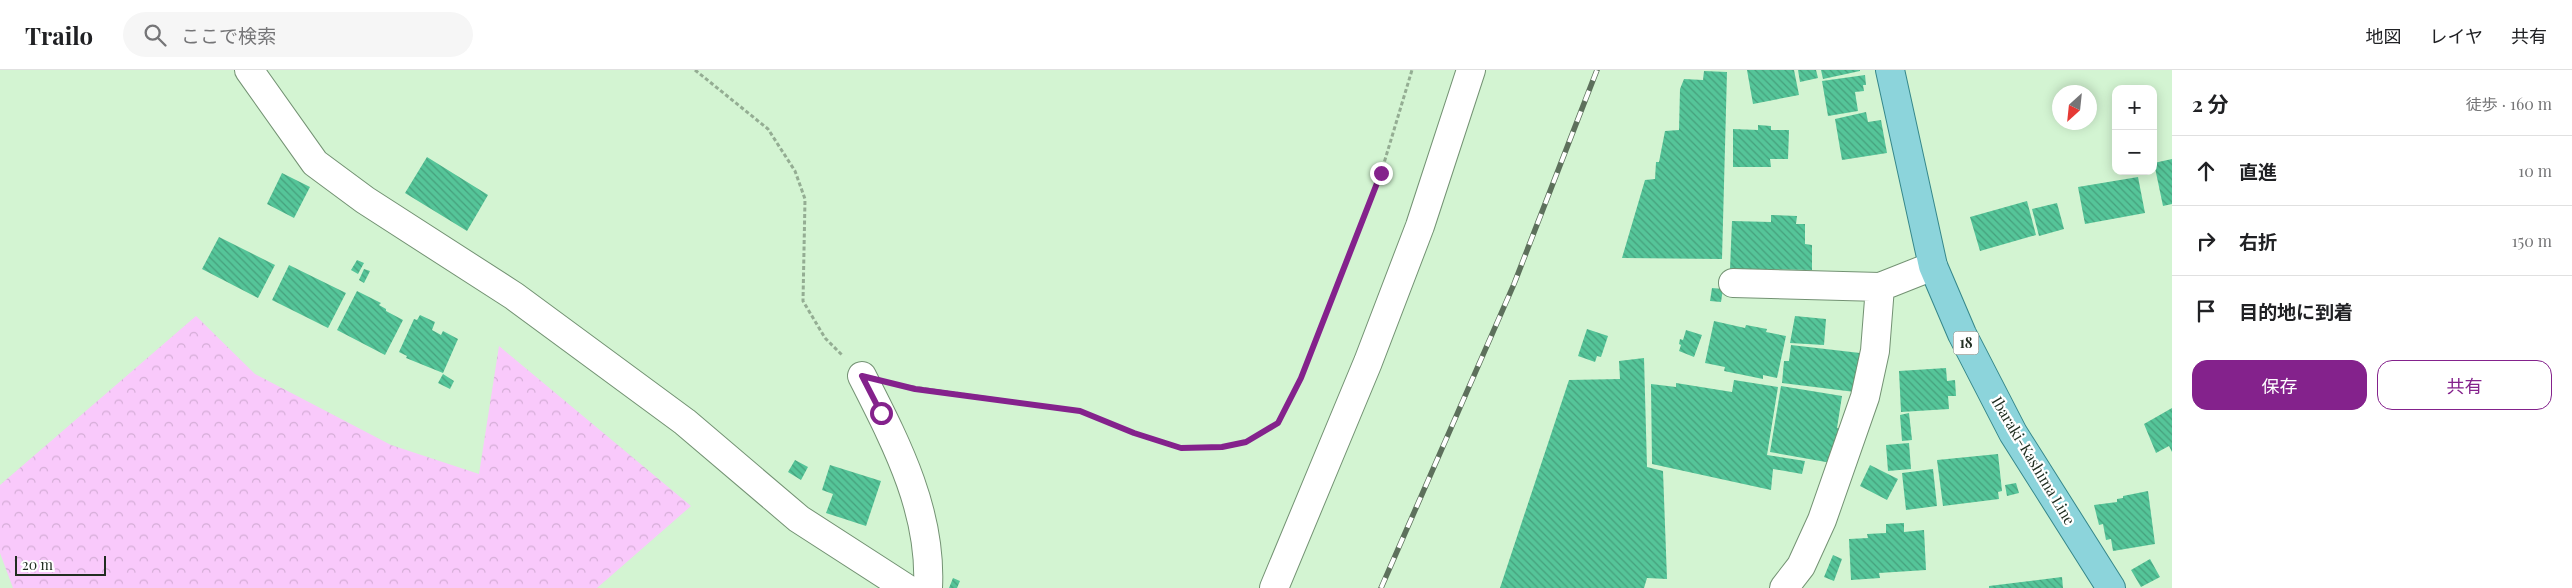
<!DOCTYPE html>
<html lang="ja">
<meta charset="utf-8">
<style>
:root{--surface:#fff;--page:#f6f6f6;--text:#202124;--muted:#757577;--line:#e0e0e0;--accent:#84228c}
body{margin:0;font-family:"Playfair Display","Noto Sans JP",serif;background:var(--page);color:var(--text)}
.controls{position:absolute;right:15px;top:15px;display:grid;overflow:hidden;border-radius:10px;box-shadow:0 2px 12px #0003}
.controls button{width:45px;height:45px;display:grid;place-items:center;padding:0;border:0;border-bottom:1px solid var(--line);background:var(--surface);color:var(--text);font:25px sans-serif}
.compass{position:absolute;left:2052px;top:15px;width:45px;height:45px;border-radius:50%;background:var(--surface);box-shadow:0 2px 12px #0003;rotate:207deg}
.scale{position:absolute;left:15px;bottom:12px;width:91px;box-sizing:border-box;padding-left:5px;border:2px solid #212e21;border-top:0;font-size:14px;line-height:18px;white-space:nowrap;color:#212e21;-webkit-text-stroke:4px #fff;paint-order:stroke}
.stop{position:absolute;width:15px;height:15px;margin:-11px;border:4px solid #84228c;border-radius:50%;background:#fff}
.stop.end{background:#84228c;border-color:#fff;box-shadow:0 1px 5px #0008}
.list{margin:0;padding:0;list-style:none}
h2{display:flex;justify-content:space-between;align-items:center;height:65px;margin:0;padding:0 20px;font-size:21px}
h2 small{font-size:16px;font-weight:400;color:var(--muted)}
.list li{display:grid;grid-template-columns:32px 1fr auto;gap:15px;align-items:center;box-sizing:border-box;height:70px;padding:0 20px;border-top:1px solid var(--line)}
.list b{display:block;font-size:19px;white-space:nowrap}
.list em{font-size:16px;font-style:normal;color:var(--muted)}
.actions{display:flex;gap:10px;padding:15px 20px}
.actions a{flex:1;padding:11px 0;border:1px solid var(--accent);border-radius:15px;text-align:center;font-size:18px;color:var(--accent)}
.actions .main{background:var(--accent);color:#fff}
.icon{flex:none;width:28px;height:28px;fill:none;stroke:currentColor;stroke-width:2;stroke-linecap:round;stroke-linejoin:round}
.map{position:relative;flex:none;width:2172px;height:518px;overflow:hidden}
header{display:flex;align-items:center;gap:30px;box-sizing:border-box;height:70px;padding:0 25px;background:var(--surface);border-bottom:1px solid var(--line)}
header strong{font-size:24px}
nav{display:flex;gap:28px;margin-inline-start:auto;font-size:18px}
.search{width:350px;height:45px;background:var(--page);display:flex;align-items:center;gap:12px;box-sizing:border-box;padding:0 18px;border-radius:28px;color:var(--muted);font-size:19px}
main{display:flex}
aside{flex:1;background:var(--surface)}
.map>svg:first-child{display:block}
.forest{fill:url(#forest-crowns)}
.building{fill:url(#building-back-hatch)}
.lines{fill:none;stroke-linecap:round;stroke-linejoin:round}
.street-casing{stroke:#739273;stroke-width:30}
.primary-casing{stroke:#35878a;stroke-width:30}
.path{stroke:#94ad93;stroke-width:3;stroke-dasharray:4 2.5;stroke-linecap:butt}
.street{stroke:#fff;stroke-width:28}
.primary{stroke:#8cd4db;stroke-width:28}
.rail-casing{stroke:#5d705c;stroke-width:5.5}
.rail{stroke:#fff;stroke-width:4;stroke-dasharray:11;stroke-linecap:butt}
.route{stroke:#84228c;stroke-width:6}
.labels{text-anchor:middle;stroke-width:4.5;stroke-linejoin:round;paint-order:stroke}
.shield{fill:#fff;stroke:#646d64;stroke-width:1}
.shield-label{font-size:14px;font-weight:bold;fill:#212e21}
.street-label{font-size:15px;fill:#212e21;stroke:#fff}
</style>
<header>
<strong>Trailo</strong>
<div class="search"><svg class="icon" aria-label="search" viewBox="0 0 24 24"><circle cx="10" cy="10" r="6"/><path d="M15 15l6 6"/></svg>ここで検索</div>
<nav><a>地図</a><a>レイヤ</a><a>共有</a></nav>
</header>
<main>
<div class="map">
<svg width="2172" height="518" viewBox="0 0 2172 518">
<defs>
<pattern id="forest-crowns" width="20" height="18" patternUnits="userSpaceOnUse" patternTransform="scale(1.25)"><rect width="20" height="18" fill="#f9c9fb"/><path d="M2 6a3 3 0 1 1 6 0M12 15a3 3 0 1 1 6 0" fill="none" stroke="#d5add7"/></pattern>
<pattern id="building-back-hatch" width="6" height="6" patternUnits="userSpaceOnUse" patternTransform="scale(1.25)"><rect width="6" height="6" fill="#55c599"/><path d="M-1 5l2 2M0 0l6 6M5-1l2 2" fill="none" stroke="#46a07c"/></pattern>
</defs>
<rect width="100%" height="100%" fill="#d3f4d2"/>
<path class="forest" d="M196,246l59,58 136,71 88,29 20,-128 192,160 -94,82h-584l-13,-35v-68z"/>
<path class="building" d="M1747,0h47l5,25 -46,9z
M1798,0h18l2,8 -18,4z
M1821,0h39v1l-37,8z
M1704,1l23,1 -5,187 -100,-1 23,-78 10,-1 1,-17h3l6,-31 14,-1 1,-41 4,-10 19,1z
M1865,5l1,10h-3l1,6 -9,1 3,19 -30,5 -6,-35z
M1866,42l2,10 13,-2 6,33 -45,7 -7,-41z
M1758,55l13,1v4h18l-1,29h-18l1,8h-38v-38l25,1z
M427,87l61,38 -21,36 -62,-38z
M2172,89v45l-9,2 -9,-43z
M282,103l28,14 -16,31 -27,-14z
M2138,107l7,36 -60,11 -7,-37z
M2027,131l9,34 -56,16 -10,-34z
M2057,133l7,26 -25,7 -7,-27z
M1771,145l26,1 -1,8h9v20l7,1v25l-82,-1 2,-48 39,1z
M219,167l56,28 -17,33 -56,-29z
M357,190l7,3 -6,11 -7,-4z
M289,195l57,28 -18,35 -56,-28z
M364,199l6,2 -6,12 -5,-3z
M1712,218l11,1 -2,13 -11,-1z
M357,221l24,12 -2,2 7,4v2l17,9 -18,35 -48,-25z
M420,245l15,7 -3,8 9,5 2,-4 15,8 -15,34 -37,-15 1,-2 -8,-4 15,-33 3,1z
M1795,246l31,3 -2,26 -34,-2z
M1714,251l31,7 1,-3 21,4 -1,3 20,4 -9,42 -14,-3v4l-39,-8 1,-4 -20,-4z
M1587,259l21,7 -7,21 -4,-1 -2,6 -17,-6z
M1686,260l16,5 -8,22 -15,-6 2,-6 -2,-1 1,-5 3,1z
M1791,275l69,8 -5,39 -73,-9 2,-22h5z
M1644,288l3,109 16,4 4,108 -20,-1 -3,10h-144l69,-208 51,-1 -1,-18z
M1946,298l1,13 8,-1 1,16h-8l1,13 -48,3 -2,-41z
M443,304l11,7 -4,8 -12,-6z
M1734,310l44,7 -11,68 38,6 -3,13 -29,-5 -2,21 -119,-26 -1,-80 25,3v-4l56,9z
M1781,316l61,10 -5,32 6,1 -6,35 -67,-12z
M2172,338v44l-3,-6 -13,7 -12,-29z
M1909,343l3,27 -10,1 -2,-26z
M1909,373l2,26 -23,2 -2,-26z
M1998,384l4,37 -4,1 1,7 -56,7 -6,-46z
M795,390l13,7 -7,13 -13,-8z
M830,395l51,16 -15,45 -40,-13 7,-19 -11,-4z
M1870,395l28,14 -11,21 -27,-14z
M1933,399l4,37 -31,4 -4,-37z
M2016,413l3,10 -12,3 -2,-11z
M2148,421l7,53 -42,7 -2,-12 -5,1 -3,-16 -4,1 -5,-20 23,-3v-3l6,-1v-2z
M1904,453v9l20,-2 2,40 -47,3 1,5 -29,2 -2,-41 19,-1 -1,-4 19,-1v-9z
M1833,485l9,4 -8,22 -10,-4z
M2150,489l10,18 -19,10 -10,-17z
M2062,507l1,11h-74v-2z
M953,508l7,3 -3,7h-8z"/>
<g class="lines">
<defs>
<path id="street" d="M249,0l66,93 50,37 149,96 171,126 114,97 107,69
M1733,213l147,4 53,-21
M862,306c34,67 70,135 66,212
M1274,518l94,-226 52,-136 51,-156
M1784,518l17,-22 21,-46 43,-123 10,-46 5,-64"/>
<path id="primary" d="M1890,0l43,196 29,68 51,99 98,155"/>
</defs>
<use href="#street" class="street-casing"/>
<use href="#primary" class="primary-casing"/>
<path class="path" d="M695,0l73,59 27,42 10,28 -2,102 22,37 17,17
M899,315l181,26 54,22 47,15 41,-1 24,-5 32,-19 23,-45 80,-205 31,-103"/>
<use href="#street" class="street"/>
<use href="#primary" class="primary"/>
<defs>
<path id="rail" d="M1381,518l133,-304 83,-214"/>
</defs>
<use href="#rail" class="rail-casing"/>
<use href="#rail" class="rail"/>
</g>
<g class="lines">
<path class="route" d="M881,343l-19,-37 53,13 165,22 54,22 47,15 41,-1 24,-5 32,-19 23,-45 80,-205"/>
</g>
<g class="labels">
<rect class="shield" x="1953.5" y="261.5" width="25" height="23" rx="4"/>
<g class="shield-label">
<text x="1966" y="278">18</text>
</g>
<g class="street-label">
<text transform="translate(2033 391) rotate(59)" y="5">Ibaraki-Kashima Line</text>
</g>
</g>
</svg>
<div class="controls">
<button>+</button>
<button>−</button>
</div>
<svg class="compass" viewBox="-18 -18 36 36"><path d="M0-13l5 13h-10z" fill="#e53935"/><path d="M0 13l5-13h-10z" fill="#757577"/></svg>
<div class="scale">20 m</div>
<div class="stop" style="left:881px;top:343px"></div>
<div class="stop end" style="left:1381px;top:103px"></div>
</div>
<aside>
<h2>2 分<small>徒歩 · 160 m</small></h2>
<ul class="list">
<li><svg class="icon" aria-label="ahead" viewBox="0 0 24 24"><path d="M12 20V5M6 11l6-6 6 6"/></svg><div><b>直進</b></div><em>10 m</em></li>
<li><svg class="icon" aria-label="right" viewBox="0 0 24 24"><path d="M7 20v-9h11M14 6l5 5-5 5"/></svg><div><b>右折</b></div><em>150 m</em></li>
<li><svg class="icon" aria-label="arrive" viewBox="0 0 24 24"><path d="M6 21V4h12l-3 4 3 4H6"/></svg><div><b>目的地に到着</b></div></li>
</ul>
<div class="actions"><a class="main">保存</a><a>共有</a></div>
</aside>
</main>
